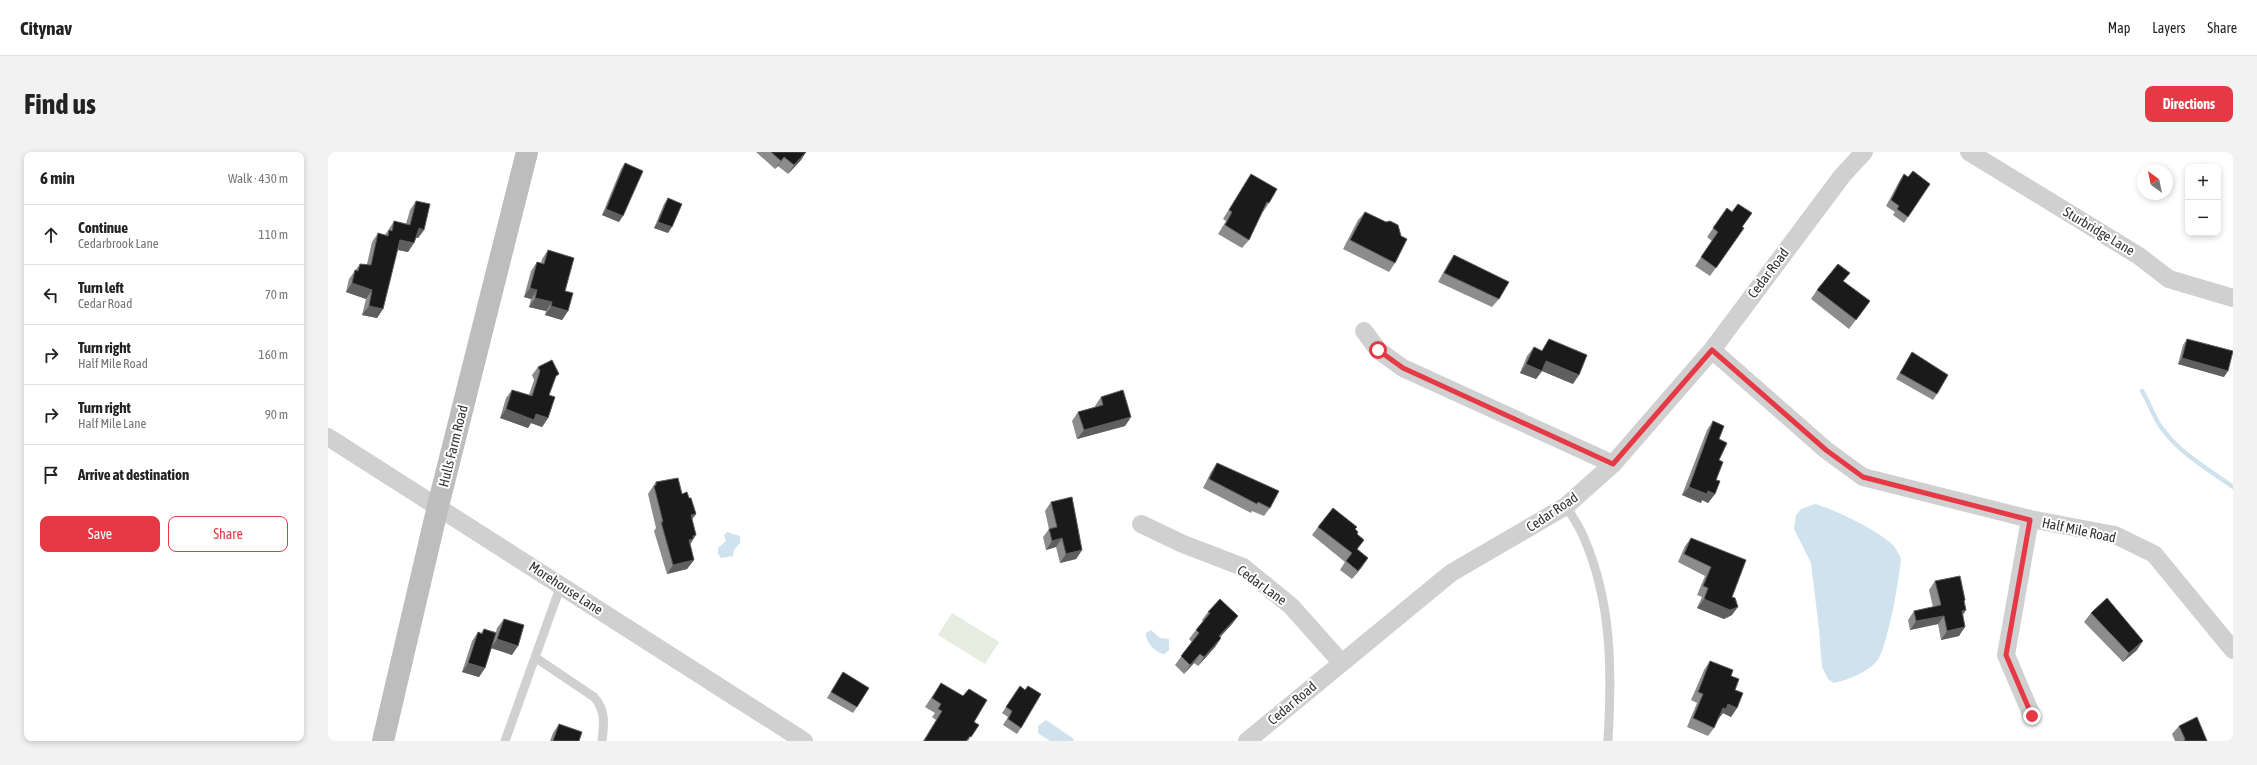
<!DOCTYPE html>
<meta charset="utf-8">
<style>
:root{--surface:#fff;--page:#f2f2f2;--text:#222;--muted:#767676;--line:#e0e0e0;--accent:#e63946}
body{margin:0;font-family:"Asap Condensed",sans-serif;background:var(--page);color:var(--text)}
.controls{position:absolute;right:12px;top:12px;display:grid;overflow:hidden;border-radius:8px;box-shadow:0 2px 6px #0003}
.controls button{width:36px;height:36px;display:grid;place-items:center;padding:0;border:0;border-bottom:1px solid var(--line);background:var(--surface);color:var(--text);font:20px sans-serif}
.compass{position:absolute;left:1809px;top:12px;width:36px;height:36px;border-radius:50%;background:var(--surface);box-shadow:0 2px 6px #0003;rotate:327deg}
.stop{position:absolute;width:12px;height:12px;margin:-9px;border:3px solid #e63946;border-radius:50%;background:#fff}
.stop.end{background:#e63946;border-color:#fff;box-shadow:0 1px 4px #0008}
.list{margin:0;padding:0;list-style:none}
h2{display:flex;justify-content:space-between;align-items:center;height:52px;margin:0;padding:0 16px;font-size:17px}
h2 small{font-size:13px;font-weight:400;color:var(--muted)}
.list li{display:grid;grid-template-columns:26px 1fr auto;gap:12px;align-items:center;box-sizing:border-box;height:60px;padding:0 16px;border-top:1px solid var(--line)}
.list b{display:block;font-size:15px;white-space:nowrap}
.list p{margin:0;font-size:13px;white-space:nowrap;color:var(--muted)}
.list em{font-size:13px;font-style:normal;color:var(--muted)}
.actions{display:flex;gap:8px;padding:12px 16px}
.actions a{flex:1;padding:9px 0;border:1px solid var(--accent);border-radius:8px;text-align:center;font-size:14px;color:var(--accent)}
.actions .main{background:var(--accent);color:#fff}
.icon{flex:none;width:22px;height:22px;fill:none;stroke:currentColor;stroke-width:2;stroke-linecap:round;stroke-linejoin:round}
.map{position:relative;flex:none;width:1905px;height:589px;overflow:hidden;border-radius:8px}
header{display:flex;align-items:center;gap:24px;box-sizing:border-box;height:56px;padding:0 20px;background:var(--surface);border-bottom:1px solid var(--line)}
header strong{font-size:19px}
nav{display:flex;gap:22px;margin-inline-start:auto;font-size:14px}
.intro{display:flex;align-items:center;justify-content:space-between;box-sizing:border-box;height:96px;padding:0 24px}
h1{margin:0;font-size:28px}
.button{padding:10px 18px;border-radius:8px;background:var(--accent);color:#fff;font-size:14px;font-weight:700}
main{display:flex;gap:24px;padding:0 24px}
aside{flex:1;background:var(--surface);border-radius:8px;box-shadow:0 2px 6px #0003}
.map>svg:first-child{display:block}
.green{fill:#e6ecdf}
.water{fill:#cfe2ee}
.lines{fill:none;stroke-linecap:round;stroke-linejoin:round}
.stream{stroke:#cfe2ee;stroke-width:4.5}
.service{stroke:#d0d0d0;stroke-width:9}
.minor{stroke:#d0d0d0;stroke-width:18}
.secondary{stroke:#bdbdbd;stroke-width:22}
.wall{fill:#8c8c8c}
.shaded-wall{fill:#5f5f5f}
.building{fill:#1a1a1a;stroke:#5f5f5f}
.route{stroke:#e63946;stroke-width:5}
.labels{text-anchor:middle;stroke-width:4;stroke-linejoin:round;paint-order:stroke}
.street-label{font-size:14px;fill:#333;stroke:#fff}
</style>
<header>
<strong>Citynav</strong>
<nav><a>Map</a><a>Layers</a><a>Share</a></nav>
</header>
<div class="intro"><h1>Find us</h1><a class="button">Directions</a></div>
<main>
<aside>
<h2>6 min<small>Walk · 430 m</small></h2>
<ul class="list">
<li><svg class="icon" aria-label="ahead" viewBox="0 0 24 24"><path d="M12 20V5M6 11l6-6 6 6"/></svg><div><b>Continue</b><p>Cedarbrook Lane</p></div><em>110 m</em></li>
<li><svg class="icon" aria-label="left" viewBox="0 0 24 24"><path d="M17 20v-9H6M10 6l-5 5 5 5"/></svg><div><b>Turn left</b><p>Cedar Road</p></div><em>70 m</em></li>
<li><svg class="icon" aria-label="right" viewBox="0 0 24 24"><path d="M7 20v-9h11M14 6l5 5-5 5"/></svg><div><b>Turn right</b><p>Half Mile Road</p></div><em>160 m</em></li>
<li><svg class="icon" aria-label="right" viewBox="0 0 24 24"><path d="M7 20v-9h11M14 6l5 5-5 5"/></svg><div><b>Turn right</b><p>Half Mile Lane</p></div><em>90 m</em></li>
<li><svg class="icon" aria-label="arrive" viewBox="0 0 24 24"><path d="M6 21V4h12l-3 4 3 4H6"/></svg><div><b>Arrive at destination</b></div></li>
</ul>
<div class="actions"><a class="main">Save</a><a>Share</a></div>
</aside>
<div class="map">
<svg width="1905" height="589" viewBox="0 0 1905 589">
<rect width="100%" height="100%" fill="#fff"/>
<path class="green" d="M624,461l47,29 -14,22 -47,-29z"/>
<path class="water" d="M1487,352c19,5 64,27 78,41 3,4 6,9 8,13 -2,23 -12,80 -22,100 -8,13 -31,22 -45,25l-6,-4 -6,-12 -3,-38 -8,-66 -17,-34 2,-14 5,-6z
M399,380l13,4v7l-6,7 -1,6 -12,2 -3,-4v-6l8,-7 -2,-6z
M823,478l9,8 9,1v11l-5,4c-8,-1 -19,-12 -18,-21z
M718,568l28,19 -1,2h-23l-12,-8v-7z"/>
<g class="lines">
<path class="stream" d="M1814,239c7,11 11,25 19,36 18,26 47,42 72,60"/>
<path class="service" d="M1238,354c6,10 14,21 18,32 28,64 28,134 24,202
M208,506l58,39c12,13 10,28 8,44
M177,589l56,-156"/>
<path class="minor" d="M1641,0l170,104 30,23 64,19
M1036,179l14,19 25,18 210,96
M1384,198l114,100 37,27 167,42 85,16 39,19 79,96
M0,285l476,304
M1702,367l-24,136 26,61
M813,372l42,20 60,23 48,39 50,56
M919,589l204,-168 115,-67 47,-42 99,-114 130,-174 22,-24"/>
<path class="secondary" d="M55,589l55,-235 89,-354"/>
</g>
<path class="wall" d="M428,0h50l-5,8 -13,14 -10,-8 -3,3z
M297,11l-6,59 -17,-7 19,-46z
M923,22l18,29 -6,9h-1l-13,28 -7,8 -24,-14 8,-13 -3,-2 22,-36z
M1576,22l4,43 -4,6 -11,-8 2,-3 -9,-6 14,-26z
M340,46v35l-14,-5 10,-24z
M88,49l8,29 -6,8h-2l-8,14 -11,-2 -14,59 -6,9 -15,-3 4,-16 -20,-7 3,-13 11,-15h7l5,-22 6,-9 7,2 9,-14 12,3 4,-14z
M1399,56l15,19 2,1 -34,48 -15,-10 17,-25 -5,-4z
M1037,60l30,51 -6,9 -46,-23 15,-29z
M220,98l17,41 3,20 -6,9 -17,-5 1,-4 -17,-4 2,-8 -7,-2 7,-26 6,-9 4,1 1,-4z
M1126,103l45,44 -7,8 -54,-25 10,-18z
M1516,130l26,19 -21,28 -38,-30 6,-9z
M1221,187l24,45 -31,-13 -6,8 -16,-6 7,-17 7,-9 8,4z
M1859,187l37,38 -46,-13 5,-19z
M1584,200l25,42 -4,6 -37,-21z
M210,215l16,14 -5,14 -1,23 -6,9 -11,-4 -3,5 -28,-10 6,-20 6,-8 17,5 5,-15 -2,-5z
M773,245l30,20 -6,9 -48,13 -5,-18 6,-9 17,-5v-1z
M1385,269l6,18v21l-4,34 -7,9 -6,-3 -1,3 -19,-8 25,-65z
M889,311l53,45 -6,8 -12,-5 -1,2 -48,-25 8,-16z
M328,330l26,12 7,4 7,16 -4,5 4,16 -6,10 4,15 -7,9 -20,5 -13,-43 2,-3 -8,-34z
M723,350l31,48 -6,9 -16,4 -4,-16 -10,3 -3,-13 6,-8 -4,-18z
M990,375l37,2 2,5v16l5,17 -10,12 -12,-9 5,-8 -33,-27z
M1363,386l41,59v18l-8,4 -27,-11 5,-11 -5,-2 8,-19 -27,-14 7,-16z
M1607,429l29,21 2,8 -4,5 -3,21 -18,4 -3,-16 -28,6 -2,-10 6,-9 19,-4 -4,-17z
M880,460l30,4 -6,8 -12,13 1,1 -6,9 -17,19 -4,-3 -10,11 -9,-9 17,-23 -3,-3 14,-18 -1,-1z
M1763,461l46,37 -14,12 -39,-40z
M176,467l8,36 -21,-7 -6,20 -6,9 -17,-5 10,-31 6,-9 3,1 3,-4 12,3 1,-4z
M1382,509l21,15 4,14 2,18 -6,9 -8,-4 -4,5h-1l-4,10 -6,8 -21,-9 10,-24 -6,-3 13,-30z
M515,520l14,35 -4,6 -26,-15z
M613,531l33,39 5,3 -11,16h-45l13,-21 -4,-3 3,-4 -10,-6z
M688,540l5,36 -4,6 -14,-9 5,-8 -6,-4z
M231,572l20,17h-29l3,-8z
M1851,574l28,15h-32l-3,-7z"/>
<path class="shaded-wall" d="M478,0l-5,8 -13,14 6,-9z
M456,5l-6,9 -3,3z
M278,57l17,7 -4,6 -17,-7z
M330,70l14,5 -4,6 -14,-5z
M91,76l5,2 -6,8 -5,-1z
M72,88l14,3 -6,9 -14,-3z
M24,131l20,7 -6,9 -20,-7z
M202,136l7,2 -6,9 -7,-2z
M207,146l17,4 -6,9 -17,-4z
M41,154l14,3 -6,9 -15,-3z
M223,154l17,5 -6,9 -17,-5z
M1854,206l46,13 -4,6 -46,-13z
M1218,209l33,14 -6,9 -31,-13 -6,8 -16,-6 6,-9z
M178,257l30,5 12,4 -6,9 -11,-4 -3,5 -28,-10z
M803,265l-6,9 -48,13 7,-9z
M1361,335l19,4 7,3 -7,9 -6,-3 -1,3 -19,-8z
M368,362l-7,9 2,-8z
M368,383l-3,4 -6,9 2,-8 4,-4z
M734,386l-6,9 -10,3 6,-9z
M754,398l-6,9 -16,4 6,-9z
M1040,406l-6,9 -10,12 6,-8z
M366,408l-7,9 -20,5 6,-9z
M1376,447l34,8 -6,8 -8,4 -27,-11z
M1638,458l-6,9 2,-8z
M910,464l-6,8 -19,21 6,-9z
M1616,464l-6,8 -28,6 6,-9z
M1637,475l-6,9 -18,4 6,-9z
M893,486l-6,9 -17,19 6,-9z
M169,487l21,7 -6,9 -21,-7z
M1815,489l-6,9 -14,12 6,-9z
M872,502l-6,9 -10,11 6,-9z
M140,511l17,5 -6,9 -17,-5z
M1400,552l9,4 -6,9 -8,-4 -4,5 -2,-1 6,-9z"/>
<path class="building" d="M443,0h35l-12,13 -10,-8 -3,4z
M297,11l18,8 -20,45 -17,-7z
M1585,19l17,13 -22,33 -11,-8 2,-3 -8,-6 13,-26 4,3z
M923,22l26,15 -8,14 -2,-1 -18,38 -24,-15 7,-13 -3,-2z
M340,46l14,6 -10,23 -14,-5z
M88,49l14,3 -6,26 -5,-2 -5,15 -14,-3 -17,69 -14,-3 3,-16 -20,-7 3,-13 3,1 2,-7 11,1 7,-32 10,3 1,-6 3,1 2,-10 16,4z
M1410,52l14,9 -10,14 2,1 -28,40 -15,-11 17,-25 -5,-4 14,-20 5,4z
M1037,60l21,10 4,-1 8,4 3,11 6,3 -12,24 -45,-23z
M220,98l26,8 -9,33 8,2 -5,18 -17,-5 1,-4 -17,-4 2,-8 -7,-2 7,-26 7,2z
M1126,103l55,27 -10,17 -55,-26z
M1510,112l12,9 -7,8 27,20 -14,19 -39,-30z
M1221,187l38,16 -8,20 -33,-14 -4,10 -16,-7 8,-17 8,4z
M1859,187l46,12 -5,20 -46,-13z
M1584,200l36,23 -11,19 -37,-21z
M224,208l7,14 -3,2 -7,19 6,2 -7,21 -12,-4 -2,6 -28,-11 6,-19 20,6 8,-25 -2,-4z
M795,238l8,27 -47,13 -6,-18 25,-7 -2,-8z
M1385,269l11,5 -5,13 8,4 -8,17 4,2 -7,18 4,1 -5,13 -7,-3 -1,3 -18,-7z
M889,311l62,28 -9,17 -12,-6 -1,2 -48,-25z
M350,326l4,16 5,-2 2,6h2l5,16 -5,1 5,20 -3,1v3l-4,1 5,20 -21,5 -12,-43h2l-9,-36 2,-1v-3z
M744,345l10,53 -16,4 -4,-16 -10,3 -3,-12 8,-2 -6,-25z
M1005,356l24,19 -2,2 3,3 -1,2 7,6 -7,9 11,9 -10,13 -12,-10 6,-8 -34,-26z
M1363,386l55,22 -14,37 3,1 3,9 -8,3 -26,-11 4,-11 -5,-2 8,-19 -27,-13z
M1632,424l5,24 -1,1 2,9 -4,1 3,16 -18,4 -3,-15 -28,5 -2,-10 27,-6 -6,-24z
M1779,446l36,43 -14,12 -38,-40z
M892,447l18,17 -19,20 2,2 -17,19 -4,-3 -10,11 -9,-9 18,-23 -3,-3 14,-17 -2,-1z
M176,467l20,6 -6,21 -21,-7z
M156,477l12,4 -11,35 -17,-5 10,-31 4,2z
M1382,509l23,9 -2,6 8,3 -4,11 8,3 -6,15 -9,-4 -2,5 -3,-1 -9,20 -21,-10 10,-24 -5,-2z
M515,520l26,16 -12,19 -26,-15z
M613,531l22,13 6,-7 18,11 -13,22 5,3 -8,12 -1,-1 -4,5h-42l18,-30 -4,-2 3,-5 -9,-6z
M692,534l5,4 3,-4 13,8 -20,34 -13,-9 4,-8 -6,-4z
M1869,565l10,24h-23l1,-2 -6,-13z
M231,572l23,8 -3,9h-26z"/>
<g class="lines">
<path class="route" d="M1050,198l25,18 210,96 99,-114 114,100 37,27 167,43 -24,135 26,61"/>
</g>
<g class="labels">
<g class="street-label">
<text transform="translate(1771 79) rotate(31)" y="5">Sturbridge Lane</text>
<text transform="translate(1440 121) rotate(-53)" y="5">Cedar Road</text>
<text transform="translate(125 294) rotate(-76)" y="5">Hulls Farm Road</text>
<text transform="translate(1224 360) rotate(-34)" y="5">Cedar Road</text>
<text transform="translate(1751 378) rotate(12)" y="5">Half Mile Road</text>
<text transform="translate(934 433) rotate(36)" y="5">Cedar Lane</text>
<text transform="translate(238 436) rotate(33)" y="5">Morehouse Lane</text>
<text transform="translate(964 551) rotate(-40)" y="5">Cedar Road</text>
</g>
</g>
</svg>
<div class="controls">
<button>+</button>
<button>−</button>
</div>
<svg class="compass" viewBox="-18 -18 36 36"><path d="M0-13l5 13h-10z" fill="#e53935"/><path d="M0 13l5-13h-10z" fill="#767676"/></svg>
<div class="stop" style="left:1050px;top:198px"></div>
<div class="stop end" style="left:1704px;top:564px"></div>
</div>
</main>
